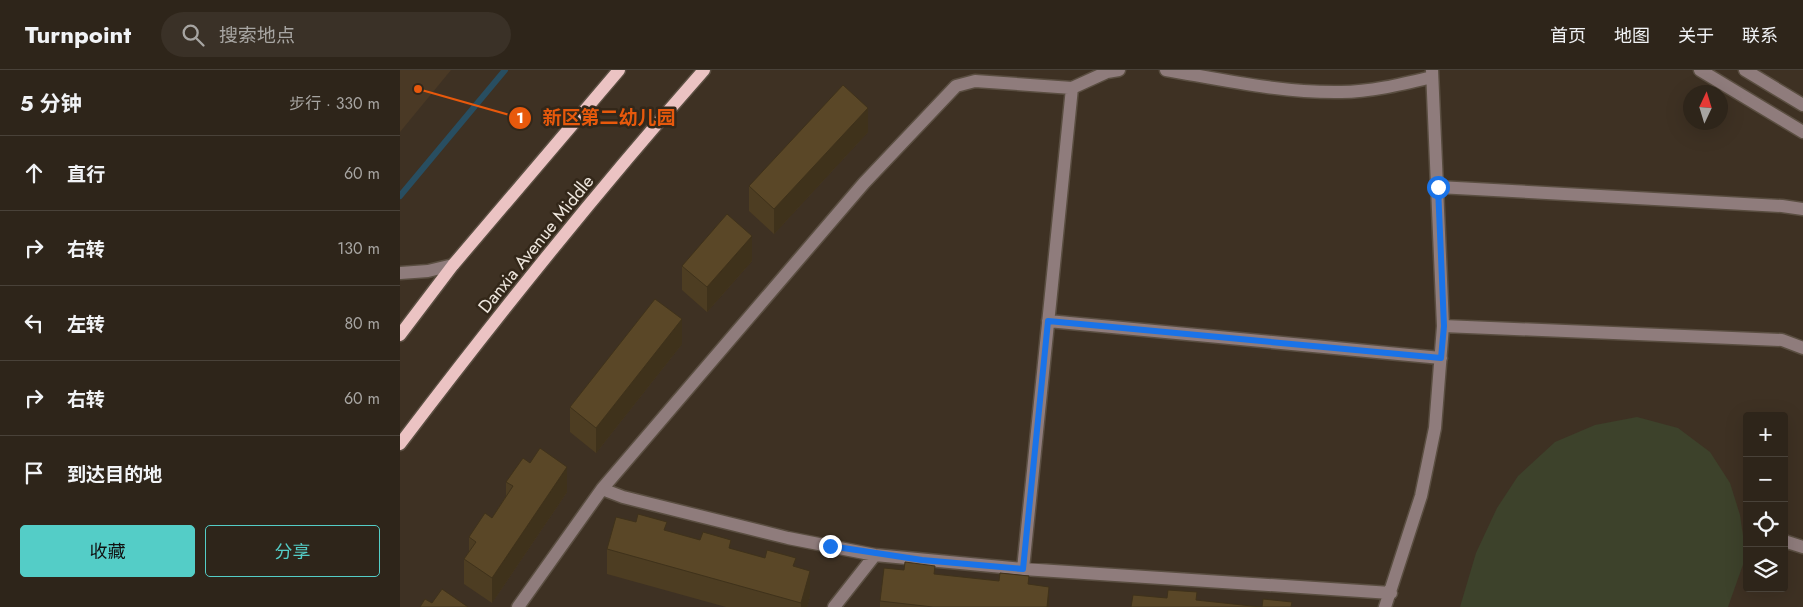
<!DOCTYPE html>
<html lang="zh">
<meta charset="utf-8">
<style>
:root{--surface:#2e251a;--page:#3a3127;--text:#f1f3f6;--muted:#a7a5a2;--line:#494239;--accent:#54cdc7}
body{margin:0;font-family:Jost,"Noto Sans SC",sans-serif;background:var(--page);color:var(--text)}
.controls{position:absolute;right:15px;bottom:15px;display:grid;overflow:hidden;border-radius:5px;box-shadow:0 5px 20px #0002}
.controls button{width:45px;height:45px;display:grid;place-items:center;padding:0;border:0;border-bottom:1px solid var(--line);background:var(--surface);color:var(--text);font:25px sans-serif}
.compass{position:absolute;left:1283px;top:15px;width:45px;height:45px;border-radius:50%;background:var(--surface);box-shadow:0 5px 20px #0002;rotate:4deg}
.stop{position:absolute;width:15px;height:15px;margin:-11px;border:4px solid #1a73e8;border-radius:50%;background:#fff}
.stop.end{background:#1a73e8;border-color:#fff;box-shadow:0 1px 5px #0008}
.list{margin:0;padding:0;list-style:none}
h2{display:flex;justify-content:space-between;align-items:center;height:65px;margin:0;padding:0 20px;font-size:21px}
h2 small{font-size:16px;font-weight:400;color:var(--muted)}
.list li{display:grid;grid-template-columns:32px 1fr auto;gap:15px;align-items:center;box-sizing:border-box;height:75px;padding:0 20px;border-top:1px solid var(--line)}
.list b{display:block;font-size:19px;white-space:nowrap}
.list em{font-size:16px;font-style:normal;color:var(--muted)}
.actions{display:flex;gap:10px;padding:15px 20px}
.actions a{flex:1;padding:11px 0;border:1px solid var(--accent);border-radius:5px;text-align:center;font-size:18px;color:var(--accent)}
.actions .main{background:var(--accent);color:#111}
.icon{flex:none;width:28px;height:28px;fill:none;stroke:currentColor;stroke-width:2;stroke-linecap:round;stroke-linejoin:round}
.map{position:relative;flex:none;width:1403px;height:537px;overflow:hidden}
header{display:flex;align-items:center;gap:30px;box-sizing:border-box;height:70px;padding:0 25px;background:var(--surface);border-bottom:1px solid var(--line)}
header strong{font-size:24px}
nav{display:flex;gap:28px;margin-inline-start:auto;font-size:18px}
.search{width:350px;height:45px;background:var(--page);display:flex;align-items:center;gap:12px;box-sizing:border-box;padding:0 18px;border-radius:28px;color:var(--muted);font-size:19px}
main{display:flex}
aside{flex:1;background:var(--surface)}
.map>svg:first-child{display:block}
.built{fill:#4a3925}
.green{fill:#3d422b}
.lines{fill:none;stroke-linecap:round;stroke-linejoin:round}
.stream{stroke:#284e61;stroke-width:6}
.minor-casing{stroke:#5a4e41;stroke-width:15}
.major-casing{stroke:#5a4e41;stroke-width:15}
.minor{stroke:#8f7c7c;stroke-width:12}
.major{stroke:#ebc3c3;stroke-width:12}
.wall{fill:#4d3d22}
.shaded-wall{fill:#3f321b}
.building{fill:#5a4727;stroke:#3f321b}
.route{stroke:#1a73e8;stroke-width:6}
.labels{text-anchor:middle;stroke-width:5;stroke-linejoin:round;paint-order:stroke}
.street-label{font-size:18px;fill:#eee6dd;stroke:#332719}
.leader{fill:none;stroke:#e8590c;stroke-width:2}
.callout-dot{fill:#e8590c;stroke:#332719;stroke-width:2}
.mark-label{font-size:15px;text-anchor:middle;font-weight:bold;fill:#fff}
.callout-label{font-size:19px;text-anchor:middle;font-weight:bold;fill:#e8590c;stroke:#332719;stroke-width:5;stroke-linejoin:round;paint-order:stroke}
</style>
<header>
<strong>Turnpoint</strong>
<div class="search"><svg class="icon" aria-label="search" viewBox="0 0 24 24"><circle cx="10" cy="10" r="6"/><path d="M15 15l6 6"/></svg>搜索地点</div>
<nav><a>首页</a><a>地图</a><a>关于</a><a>联系</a></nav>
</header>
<main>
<aside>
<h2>5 分钟<small>步行 · 330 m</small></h2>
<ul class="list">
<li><svg class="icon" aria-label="ahead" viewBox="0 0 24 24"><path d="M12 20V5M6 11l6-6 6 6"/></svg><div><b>直行</b></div><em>60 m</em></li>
<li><svg class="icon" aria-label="right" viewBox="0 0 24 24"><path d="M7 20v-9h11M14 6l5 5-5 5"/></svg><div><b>右转</b></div><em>130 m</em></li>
<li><svg class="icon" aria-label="left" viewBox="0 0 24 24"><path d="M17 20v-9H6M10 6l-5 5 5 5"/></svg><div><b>左转</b></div><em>80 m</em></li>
<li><svg class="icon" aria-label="right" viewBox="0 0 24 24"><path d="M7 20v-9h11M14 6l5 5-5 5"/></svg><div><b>右转</b></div><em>60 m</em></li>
<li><svg class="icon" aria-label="arrive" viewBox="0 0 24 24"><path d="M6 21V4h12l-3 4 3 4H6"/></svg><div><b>到达目的地</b></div></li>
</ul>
<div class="actions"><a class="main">收藏</a><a>分享</a></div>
</aside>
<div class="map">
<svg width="1403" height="537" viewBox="0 0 1403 537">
<rect width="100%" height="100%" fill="#3e3123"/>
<path class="built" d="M0,0h51l-51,62z"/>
<path class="green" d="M1237,347l41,11 32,24 20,31 10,32 6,41 -18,51h-268l16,-54 21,-45 21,-32 37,-34 40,-17z"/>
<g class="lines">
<path class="stream" d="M0,126l105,-126"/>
<defs>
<path id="minor" d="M766,0c58,10 116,23 175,22 30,0 62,-8 91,-15
M1300,0l103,62
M1345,0l58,35
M1038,117l344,19 21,3
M0,203l28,-2 25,-6
M648,251l393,37
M1043,256l339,14 21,8
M202,419l21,8 165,41 87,17 148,14 368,24
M1384,471l19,6
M623,499l49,-481
M118,537l84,-118 262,-306 92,-97 19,-5 97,7 35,-16 12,-2
M434,537l41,-52
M985,537l36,-111 14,-68 8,-102 -11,-256"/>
<path id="major" d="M0,265l53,-70 166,-195
M0,374c97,-128 198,-254 304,-374"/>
</defs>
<use href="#minor" class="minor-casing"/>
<use href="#major" class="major-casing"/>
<use href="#minor" class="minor"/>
<use href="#major" class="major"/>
</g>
<path class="wall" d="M468,62l-94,102 -25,-23v-25z
M352,191l-45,51 -25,-22v-24z
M282,274l-86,109 -26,-21v-25z
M106,412l61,10 -75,111 -28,-19v-25l5,-7v-15l23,-19 14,-22z
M267,461l129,36 14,29 -3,11h-81l-119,-33v-25z
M535,504l94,10 20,23h-169v-6z"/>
<path class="shaded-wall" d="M468,38v24l-94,102v-25z
M352,166v25l-45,51v-25z
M282,249v25l-86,109v-25z
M167,397v25l-75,111v-25z
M410,501v25l-3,11h-6v-4z
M649,517v20h-2z"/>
<path class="building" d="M443,15l25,23 -94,101 -25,-23z
M327,144l25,22 -45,51 -25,-21z
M255,229l27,20 -86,109 -26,-21z
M140,378l27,19 -75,111 -28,-19 12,-17 -7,-5 16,-24 7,5 21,-32 -7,-4 17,-24 7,5z
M238,444l29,8 -3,8 36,10 3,-8 28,8 -2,8 36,10 2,-8 29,8 -3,8 17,5 -9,32 -194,-54 9,-32 20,5z
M505,492l30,4 -1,8 65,7 1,-8 29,3 -1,8 21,3 -2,20h-114l-53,-6 4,-33 20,2z
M42,519l26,18h-48l5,-8 7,4z
M768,520l29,2 -1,8 65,7h-130l2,-12 34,3z
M863,529l29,3 -1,5h-29z"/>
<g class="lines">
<path class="route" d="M430,476l92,14 101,9 25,-248 393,37 3,-32 -6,-139"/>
</g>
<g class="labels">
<g class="street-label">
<text transform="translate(136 174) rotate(-51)" y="6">Danxia Avenue Middle</text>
</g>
</g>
<path class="leader" d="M18 19L120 48"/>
<g class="callout-dot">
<circle cx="18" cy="19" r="5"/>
<circle cx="120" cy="48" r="12"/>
</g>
<g class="mark-label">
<text x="120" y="53">1</text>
</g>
<g class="callout-label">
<text x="209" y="54">新区第二幼儿园</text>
</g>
</svg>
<div class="controls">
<button>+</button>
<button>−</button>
<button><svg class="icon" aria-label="locate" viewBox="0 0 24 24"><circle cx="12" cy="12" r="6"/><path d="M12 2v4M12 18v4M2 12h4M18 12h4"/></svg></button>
<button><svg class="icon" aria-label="layers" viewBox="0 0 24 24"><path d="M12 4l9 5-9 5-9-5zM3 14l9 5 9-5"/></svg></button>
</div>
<svg class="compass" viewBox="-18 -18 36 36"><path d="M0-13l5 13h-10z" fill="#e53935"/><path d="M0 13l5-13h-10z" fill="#a7a5a2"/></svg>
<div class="stop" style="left:1038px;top:117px"></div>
<div class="stop end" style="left:430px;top:476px"></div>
</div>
</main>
